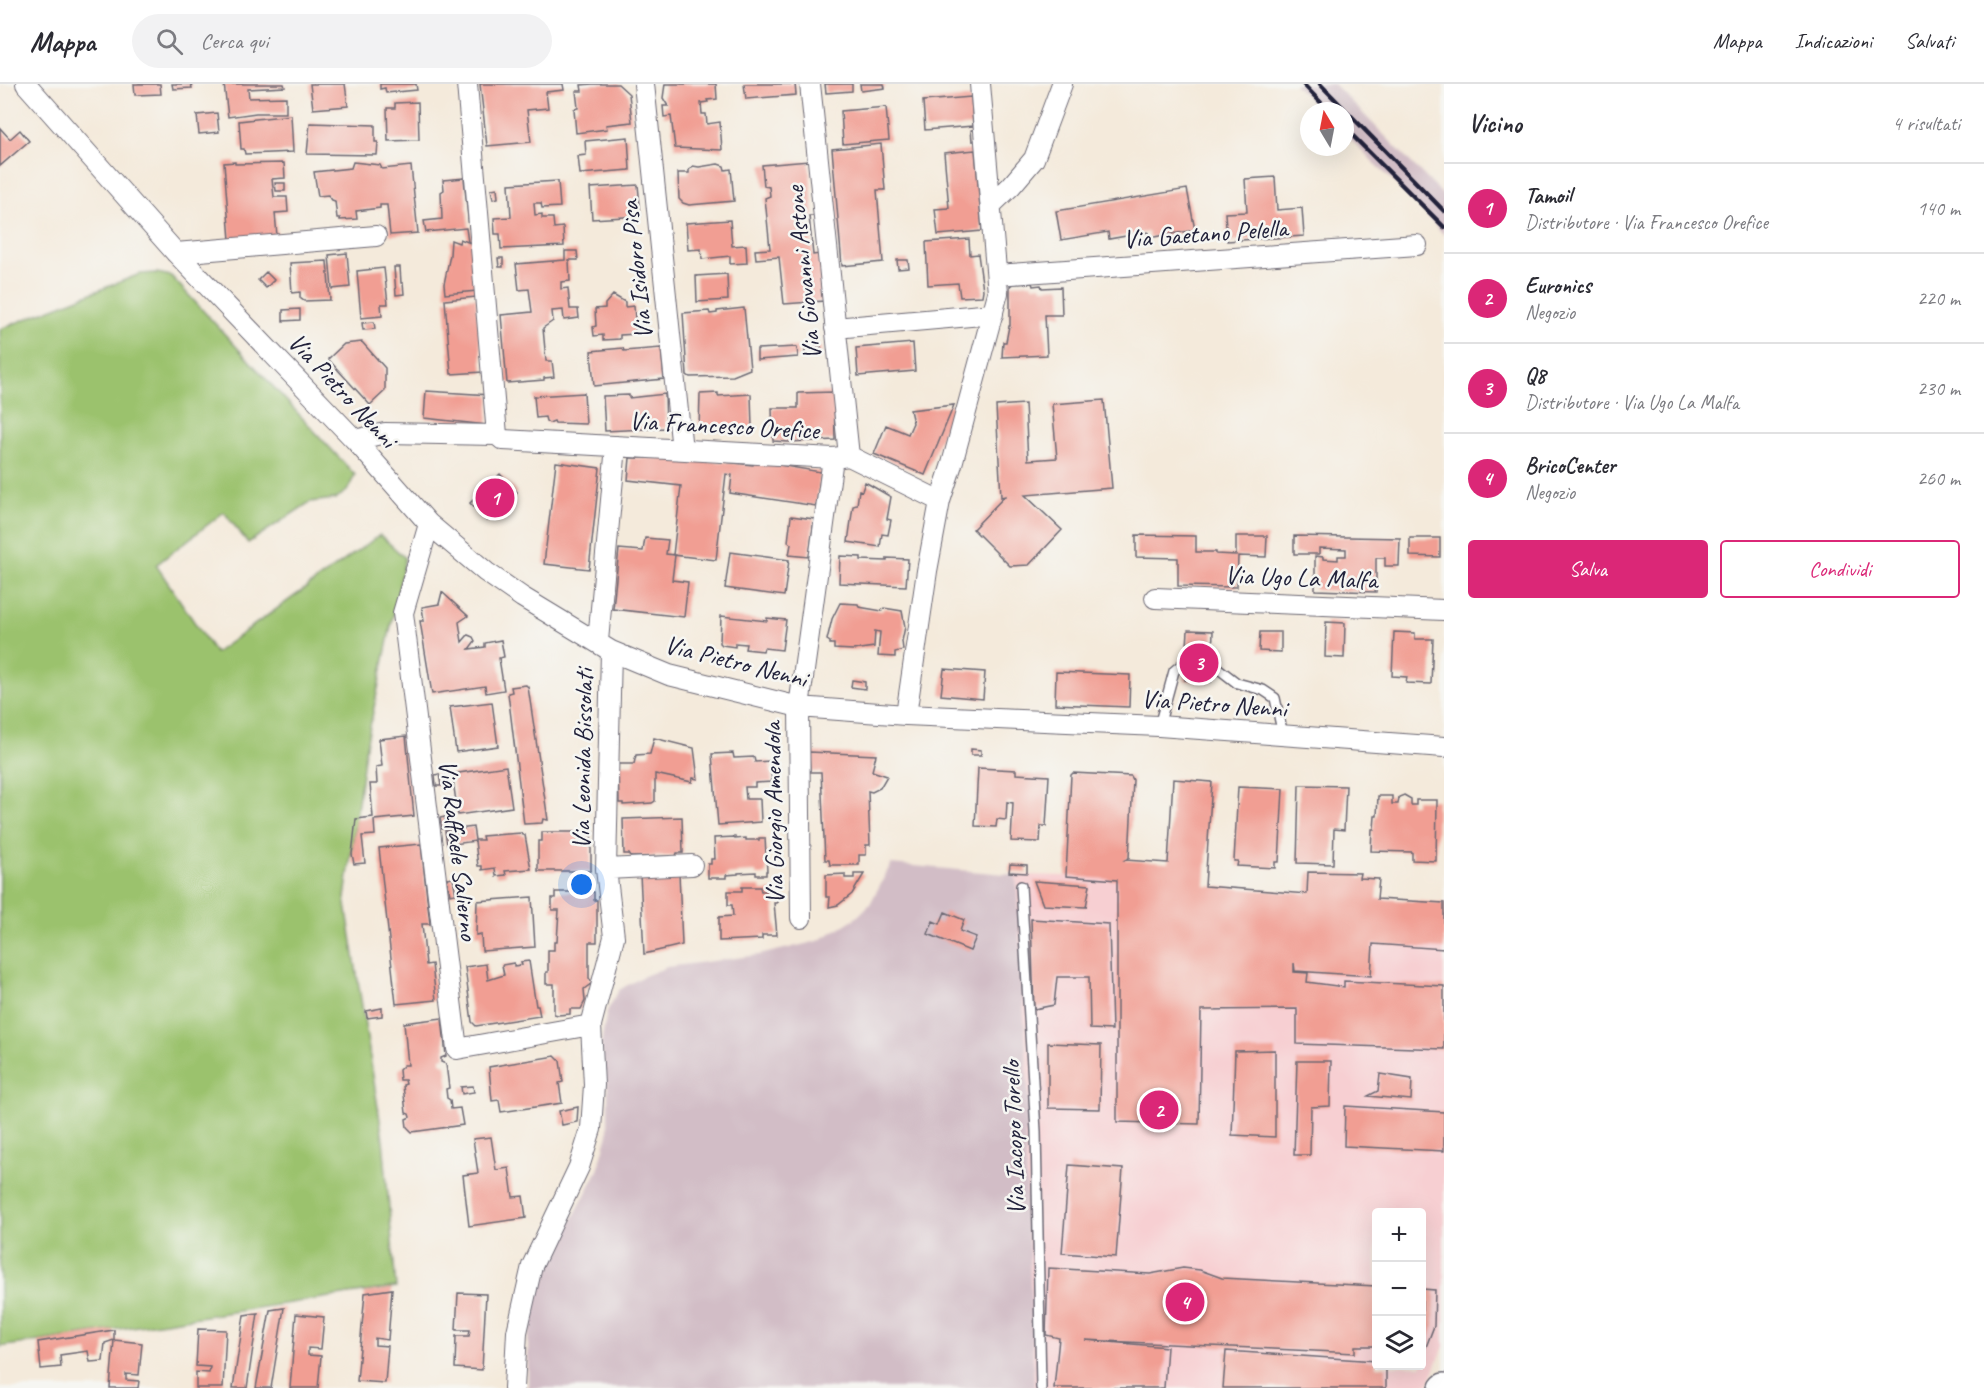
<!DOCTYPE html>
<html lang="it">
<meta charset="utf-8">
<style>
:root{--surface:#fff;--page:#f2f2f3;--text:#2b2b33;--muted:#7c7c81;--line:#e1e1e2;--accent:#db2777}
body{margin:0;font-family:Caveat,sans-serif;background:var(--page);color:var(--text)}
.controls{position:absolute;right:18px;bottom:18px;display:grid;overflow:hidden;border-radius:6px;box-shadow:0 6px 24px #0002}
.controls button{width:54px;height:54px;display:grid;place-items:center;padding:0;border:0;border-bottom:2px solid var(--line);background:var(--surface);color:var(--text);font:30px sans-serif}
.compass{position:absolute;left:1300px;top:18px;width:54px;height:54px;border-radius:50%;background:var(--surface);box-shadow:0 6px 24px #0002;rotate:350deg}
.you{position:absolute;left:582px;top:801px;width:21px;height:21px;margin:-15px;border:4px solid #fff;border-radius:50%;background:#1a73e8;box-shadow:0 0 0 9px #1a73e833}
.badge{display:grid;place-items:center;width:39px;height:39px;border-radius:50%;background:var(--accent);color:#fff;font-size:20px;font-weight:700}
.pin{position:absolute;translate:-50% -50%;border:3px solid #fff;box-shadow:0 2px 6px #0006}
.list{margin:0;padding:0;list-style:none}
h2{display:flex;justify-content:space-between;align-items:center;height:78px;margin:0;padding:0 24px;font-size:26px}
h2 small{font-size:20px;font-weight:400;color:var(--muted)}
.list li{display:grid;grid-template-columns:39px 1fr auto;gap:18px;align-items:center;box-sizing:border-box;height:90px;padding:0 24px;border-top:2px solid var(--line)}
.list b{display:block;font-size:22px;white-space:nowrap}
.list p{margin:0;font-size:20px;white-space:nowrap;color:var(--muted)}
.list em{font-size:20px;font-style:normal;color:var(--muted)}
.actions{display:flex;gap:12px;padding:18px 24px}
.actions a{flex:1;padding:14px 0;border:2px solid var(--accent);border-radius:6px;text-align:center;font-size:21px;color:var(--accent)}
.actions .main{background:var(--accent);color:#fff}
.icon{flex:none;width:33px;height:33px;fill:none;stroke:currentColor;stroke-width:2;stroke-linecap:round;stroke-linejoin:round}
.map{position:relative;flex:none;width:1444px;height:1304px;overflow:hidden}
header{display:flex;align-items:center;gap:36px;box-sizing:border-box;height:84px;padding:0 30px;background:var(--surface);border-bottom:2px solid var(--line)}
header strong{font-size:28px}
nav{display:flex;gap:33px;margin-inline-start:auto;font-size:21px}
.search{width:420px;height:54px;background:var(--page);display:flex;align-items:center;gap:15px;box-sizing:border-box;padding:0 21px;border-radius:33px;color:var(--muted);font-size:22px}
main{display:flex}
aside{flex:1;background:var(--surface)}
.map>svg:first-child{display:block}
.built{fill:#f7cfd2;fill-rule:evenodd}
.industrial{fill:#d2bdc6}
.green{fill:#9bc26d;stroke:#5e7254;stroke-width:1.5}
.building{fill:#f19e93}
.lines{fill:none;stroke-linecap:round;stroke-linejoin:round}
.lane-casing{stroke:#6c6873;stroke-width:12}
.street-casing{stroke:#6c6873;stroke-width:22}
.secondary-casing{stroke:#6c6873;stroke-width:30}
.lane{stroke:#fff;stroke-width:9}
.street{stroke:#fff;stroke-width:20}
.secondary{stroke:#fff;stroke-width:27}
.rail{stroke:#22223b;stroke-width:4.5}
.labels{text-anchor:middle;stroke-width:5;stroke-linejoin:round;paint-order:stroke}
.street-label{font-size:26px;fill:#22223b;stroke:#f6f6f2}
</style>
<header>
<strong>Mappa</strong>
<div class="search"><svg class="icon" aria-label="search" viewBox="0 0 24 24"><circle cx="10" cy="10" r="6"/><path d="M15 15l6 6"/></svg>Cerca qui</div>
<nav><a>Mappa</a><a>Indicazioni</a><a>Salvati</a></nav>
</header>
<main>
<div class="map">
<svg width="1444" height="1304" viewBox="0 0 1444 1304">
<rect width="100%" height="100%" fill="#f6f6f2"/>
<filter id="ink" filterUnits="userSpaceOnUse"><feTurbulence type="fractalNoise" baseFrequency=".0167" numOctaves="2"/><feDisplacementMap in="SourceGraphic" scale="12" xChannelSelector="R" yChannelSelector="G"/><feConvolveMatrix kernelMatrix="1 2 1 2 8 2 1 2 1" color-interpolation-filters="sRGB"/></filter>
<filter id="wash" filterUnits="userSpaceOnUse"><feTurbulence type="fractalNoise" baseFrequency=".008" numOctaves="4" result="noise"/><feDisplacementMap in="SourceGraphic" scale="24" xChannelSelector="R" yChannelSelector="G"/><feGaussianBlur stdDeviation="1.35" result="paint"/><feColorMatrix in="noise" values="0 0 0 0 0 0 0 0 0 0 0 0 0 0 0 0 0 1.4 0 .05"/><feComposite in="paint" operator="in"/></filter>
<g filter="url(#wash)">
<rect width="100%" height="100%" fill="#f4eadb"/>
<path class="built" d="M1016,791l50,1 378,27v443l-17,42h-393l-9,-255 5,-9zM1376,1128h46v154h-46z"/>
<path class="industrial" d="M1294,0h40l110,112v39l-23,-26 -76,-75v-23h-24z
M891,780l125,11 14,250 -5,8 9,255h-506v-48l9,-44 20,-47 41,-79 10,-36v-44l-7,-47 6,-32 12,-21 23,-13 25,-10 92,-12 59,-14 39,-24 13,-13z"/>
<path class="green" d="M157,189l14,3 184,199 -8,16 -12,8 -25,3 -62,41 -24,-31 -68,53 59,88 165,-118 25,23 -40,193 -20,147 38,241 13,148 -396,60v-1018l140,-55z"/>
<g id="blocks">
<path class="building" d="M134,0h26l1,10 -26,1z
M172,0h19l1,4 -19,1z
M224,0h60l1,3 -37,2 1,9 37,-1v16h-30l-28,4z
M310,0h35l3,22 -35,3z
M380,0h36l1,6 -31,3 -1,-5 -5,1z
M480,0h83l1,6 -18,2 2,16 -21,2 4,32 -44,4z
M592,0h26l11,10 3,28 -26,3 1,4 -31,4 -2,-24 4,-1 -2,-17h6l-1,-6z
M665,0h51l1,15 -10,1 1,2 -7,1 1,11h4l1,10 13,-2 2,28 -47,-2 -4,-32 -7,1 -1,-11h5l-5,-8z
M744,0h51l1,11 -50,4z
M825,0h27v7l-26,2z
M860,0h24l1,4 -24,3z
M971,13l2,29 -48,4 -2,-29z
M418,18l1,38 -31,1 -1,-33h8v-5z
M886,23l3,33 -46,4 -2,-33z
M217,29l2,19 -20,2 -2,-19z
M291,31l2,37 -48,2 -1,-5h-3l-2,-28z
M310,39l65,2v17h3l-1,13 -70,-1z
M0,44l10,11 10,-9 9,11 -29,25z
M976,45l2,12h-6l-1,-11z
M628,53l2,33 -50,4 -2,-18 8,-1 -1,-14z
M881,60l4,46h-8l6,72 -41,4 -10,-117z
M975,66l7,81 -44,4 -3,-26 14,-1 -5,-55z
M809,77l5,55h-5l4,39 7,-1 4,47 -40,3 -5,-47 -23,2 -1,-9 15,-1 -5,-51 5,-2 -1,-9 -5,-1 -2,-21z
M235,78v2l49,-1 1,15 -13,1 2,18h13l1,15 -13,1 2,23 -47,4 -6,-77z
M353,78l27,3 2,4 29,-3 7,67 -28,2 -3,-30h-7v3l-24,3 1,8 -17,1v-2h-3l-2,-17 -3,-1 -4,-5 -10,1 -4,-24 37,-4z
M718,80l6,2 1,4 6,-1 3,32 -45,4 -6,-2 -4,-4 -1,-26h11v-3l4,-4 6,1z
M1275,93l2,33 25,-2 2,28 -77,5 -2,-28 22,-1 -2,-33z
M464,94l5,50 2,-1 2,15h-5l6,2 3,47 -32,3 -1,-10 6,-29 1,-15 8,3 1,-4 8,3 -2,-14 -40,4 -2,-11 18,-2 -1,-27 3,-2 -1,-10z
M558,97l2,26 -18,1 -1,-5h-7l1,12 7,-1v4h11l1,10 9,-1 1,19 -63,3 -1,-15h-5l-1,-16 17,-1 -2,-33z
M275,99h10v8h-9z
M638,101l3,31 -49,3 -2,-31z
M497,104l1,10 -5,1 -2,-10z
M1187,105l8,41 -46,8 -1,-6 -39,7 -1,-7 -47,8 -5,-29z
M730,136l2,26 14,-1 1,18 -17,1v-8l-28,3 -1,-10 -13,1 -2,-27z
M969,155l1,16 8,-1 5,36 -1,6 -22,1 -2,-14 -30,2 -2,-43z
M565,167h12l1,9h-9l1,21 -9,1v7l7,-1 2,21h8l1,9 -15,2 -1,-10 -11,1 1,10 -10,7 3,33h6l2,16 -10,1v2l-37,3 -6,-68 31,-3 -3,-23 -10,1 -3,-26 49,-4z
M347,169l3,34 -18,2 -3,-34z
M498,174h5v9h-4z
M897,176h11l1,8 -11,1z
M327,177l3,39 -26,1 -4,-3v-6l-8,1 -2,-30z
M394,183h6l1,16h2l1,11 -8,1z
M384,184l4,36h-7l1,12 -21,2 -4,-47z
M266,188l8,8 -8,8 -8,-8z
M727,190l1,26 -31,2 -1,-26z
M1032,199l1,3 8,-1 1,3 19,-1 1,28h-17l2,40 -45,2 1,-15h3l3,-16h1v-40l3,-2z
M613,211l12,7v5l9,-1 2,28 -16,1v4l-17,1v-5l-9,1 -1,-9 3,-1 -1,-17 10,-1v-4z
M476,213l7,75 -32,2 -6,-74z
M744,224l6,61 -17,7 -43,1 -3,-2 -4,-62 26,-2 1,3 7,-1v-2z
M300,225v11l-17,1v-11z
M374,238l1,7 -12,1 -1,-7z
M362,258l23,26v23l-15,14 -42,-46 16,-15z
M913,259l2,28 -57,5 -2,-28z
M797,263l1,10 -41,3v-11z
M805,263h16v7l-16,1z
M623,264l1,3 37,-3 3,31 -70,7 -3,-35z
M426,307l64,4 -3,30 -63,-7z
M834,308l1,48 -47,2 -15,-1 -1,-33h26v-15z
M584,309l2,31 -31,-1 -1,-2 -5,2 -3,-2 -1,-4 -9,1 -2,-22z
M718,309v3l33,-2 1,34 -53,2 1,-36z
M665,310l1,34 -61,3 -2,-35 26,-1v3z
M1104,316l8,88 -87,7 37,35 -33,35 -19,1 -37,-37 32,-33 -4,1 -5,-91 29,-2 3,56 29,-2 -5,-54z
M954,321l-29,70 -51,-21 12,-29 22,9 5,-11 -3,-13z
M630,374h54l69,7 2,-4 66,11 -5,34 -86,-13 2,-18 -6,-1 -10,86 -43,-5 8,-69 -53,-6z
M556,378l44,6 -11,101 -45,-5z
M500,390l17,18 -30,29 -17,-18z
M865,398l26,15 -4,22 4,1 -3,15 -6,-1 -2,13 -32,-5 5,-36 4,-1 2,-15 3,1z
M791,432l23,3 -5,38 -20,-2 2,-11 -3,-2z
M1136,451l60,1v16h20v2l20,1v-19h31l-1,21 -28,-1 -1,31 -59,-1v-28l-42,-1z
M1294,452l106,2 -1,28h-14v-8h-9v34l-61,-2v-34l8,1v2l15,1v-4h8v-7l-27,-1v6h-25z
M645,454l23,2 -2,14 9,1 -3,25 16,2 -4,35 -71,-8 6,-60 24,2z
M1410,454h30v19l-30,-1z
M730,468l59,8 -5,36 -59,-8z
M840,472l21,1v3l26,1v-3l21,1 -2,27 -67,-3z
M442,508l26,24 -9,6 3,20 6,-7 5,2 2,4 -6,8 16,-2v-4l16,-3 3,17 -5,1 5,32 -18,3 -1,-7 -53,8 -12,-73h4l-2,-14 17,-3z
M840,519l18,1 1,3 23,4 2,-3 18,3 3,16 -3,14 1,9 -8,2v5l-17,-1 2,-24 -5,-1 -1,16 -21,3 -19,-1v-5h-4v-2l-3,-2 5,-21z
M721,532l46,5v-3l19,2 -4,30 -18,-2 -1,3 -18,-2 1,-5 -11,-1v4l-13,-2 -2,-2z
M1326,538l19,1 -1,35 -19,-1z
M1188,546l25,1 -2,51 -26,-2z
M1260,548h21v20l-22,-1z
M1394,548l21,1v6h18l-2,45 -25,-1 1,-6 -15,-1z
M944,585l41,3 -2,27 -42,-4z
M1056,588l74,3 -1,32 -74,-3z
M852,596l13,2v7l-14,-2z
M526,601l2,2 20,133 -5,-1 -1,4 -18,1 -16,-131 4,-1 -1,-5z
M492,618l6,44 -42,6 -6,-45z
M406,652l8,80 -40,4 1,15 -13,1 3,27 -11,1 -2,-10 4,-35 17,-2 -3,-33h7l-1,-17 6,-1 -3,-27z
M654,654l40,10 4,31 -5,-1 -1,4 -37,-8v27l-3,2 -29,2v-2h-4l-1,-39h16l2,-9 14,-1z
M971,665l10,1v5h-10z
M809,668l67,3 -4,16 15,5 -7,12 -8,4 -4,-1 2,54h-4v10h-7v10h-29l-1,-5h-4l-4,-88h-11z
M733,669l1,5 20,-1 1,5 15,-1 2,21 -17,1v4h-10l1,12h14l1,23 -43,3 -6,-71z
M506,682l6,41 -54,8 -6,-41z
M978,684l38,2v4l33,2 -3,50h-5l-1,16 -29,-1 2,-38 -6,-1 -1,18 -9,-1 -1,8 -21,-1z
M1073,689l58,3 2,4 -4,78 -4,2 43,3 5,-84 39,3 -7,104 102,8 1,-22 52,1 -1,5 20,1 -2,20 67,4v46l-71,-5 -2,32 -76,-5 -1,-8v9l14,1 -1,9 37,5v-6l100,5v63l-147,-5v-35l-96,1 -2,114 -82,-2v-242l-51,-4 5,-101z
M439,690l2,12h-5l-1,-11z
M1299,701l47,1 -2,44 -10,-1 -1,35 -36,-1z
M1238,703l45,2 -4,73h-4v6l-38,-2 1,-5h-4z
M1404,711l7,4v6h5v-5h21l-1,61 -24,-1v-8l-41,-1 1,-22h2l1,-13h2l1,-20h14v8h6l1,-7z
M445,733l1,11 -4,1 -2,-11z
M682,733l1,36h-6l-1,3 -45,1 -2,-3h-5l-1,-35z
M473,743l2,13h8l-1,-4 39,-3 1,2h3l6,34 -26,2 1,4 -10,1 -1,-8 -13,2v-4h-4l-3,-25 -28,4 -2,-14z
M542,748h49v39h-53v-30h4z
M735,753v2l11,-1v2h13v-2h6l2,33h-1v4h-10v-3l-18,1v1l-12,1v3h-18v-14h3v-5h4l-1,-21z
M421,760l9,80h-8l4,41 6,-1 4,36 -40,4 -17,-156z
M1010,780l17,1v8l-18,-1z
M679,789l3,72 -38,9 -4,-80z
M845,790v4h9v-4h10l-12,20 -14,11 -9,2 1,-10h-4v-22z
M453,794l3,16 -6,1 -3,-16z
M1034,797l56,4 -4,22 -43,-2z
M742,803h18l1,4h15l1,12h-3l3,32h-15v4l-43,2v-24l14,-1 -1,-11h-4v-14h14z
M555,808h39v8h3v42h-8v36l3,5 -8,6 1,12 -4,8h-11v5l-12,1 -4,-1v-30h-8v-12h2v-22h6v-8h3l2,-32h-7v-12h3z
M532,813l3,50 -53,4 -1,-17 -5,1 1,-34z
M945,828l19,8 -4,11 16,6 -6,14 -42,-17 5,-13 7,3z
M1031,835l78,5 3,106 -22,-1 -1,-52h-32l-3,28 -20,4z
M529,877l7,45h2l2,10 -64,10 -4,-4 -7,-55 21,-3 2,16 16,-5 -2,-10 12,-2v3l8,-1 -1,-3z
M382,924v8l-15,2 -1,-7z
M442,934l4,38 -5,2v4l5,2 3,24 -3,1 1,9 3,2 1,9 9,-1 3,17 -51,7 -5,-5 -1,-8 4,-2 -1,-3 -3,-1 -3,-28 3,-1 -1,-4h-5l-1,-10 5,-5h4l-4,-42z
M1048,959l53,2 -1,64 -52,-1z
M1275,966v87l-43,-2 3,-84z
M555,972l5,5 3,21 -4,1 3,20 -61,9 -2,-12 -7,1 -3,-34z
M1297,977h34l-1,45 -19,1 -1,48h-16z
M1380,990l32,5 -1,21 -43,-4 10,-5z
M473,1002l1,6 -12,2 -1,-7z
M1345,1022l99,6v39l-100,-5z
M578,1023l-1,15 -15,3 -3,-14z
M491,1053l5,33 13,-2 4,29 10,-1 3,22 -57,8 -6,-51 15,-2 -5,-34z
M1069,1081l54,4 -7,88 -54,-4z
M1048,1184l102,6 33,-6 17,2 22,8 154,8v60h-21v7l-270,-13 82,7 -3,41h-110l5,-50 -13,-3z
M392,1205l-4,51 -13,-2v7l13,1 -3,37 -28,-2 8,-88z
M1422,1205l13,1 -1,36 -8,21h-4z
M458,1209l28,1 -4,76 -27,-2 1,-32h13l1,-6h-14z
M284,1224l-13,80h-15l14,-78z
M258,1229l-11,75h-14l11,-73z
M296,1230l28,3 -3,32 -13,-1v7l13,1 -3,32h-28z
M198,1245l28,1 -3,58h-27v-16l13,1 1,-6 -14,-1z
M114,1246v10l-9,3 -2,18 -13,1 -2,-11 -28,4 1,12 -20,2 -3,-27z
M114,1256l28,3 -3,32 -13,-1v6l13,1 -1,7h-28z
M1226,1267l150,10v5h10v22h-163z"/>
</g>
</g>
<g filter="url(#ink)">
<use href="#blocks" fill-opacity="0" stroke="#6c6873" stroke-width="1.5"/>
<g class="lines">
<defs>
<path id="lane" d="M1159,642l15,-55 7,-6 34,1 22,17 26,7 12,8 8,37
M1021,802l15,245 5,257"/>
<path id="street" d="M26,0l150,169 179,187 74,84 57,48 36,25 89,54 58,24 130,32 107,8 253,11 285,21
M467,0l30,351
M644,0l38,366
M810,0l39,372
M991,121l20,-19 23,-27 28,-75
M176,169l200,-17
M997,191l420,-30
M835,244l158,-14
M355,356l30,-7 112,2 6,5 330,18 16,-2 91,45
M429,440l-26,89 54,436 134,-24
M1155,514l289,12
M598,557l18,-195
M906,631l21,-144 13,-70 12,-37 46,-171 -18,-209
M606,785l86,-4
M801,834l-2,-211 34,-249
M514,1304l3,-56 15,-66 47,-99 12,-38 3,-44 -3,-60 23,-88 -8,-68 5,-218"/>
<path id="secondary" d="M1443,1304l1,-1"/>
</defs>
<use href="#lane" class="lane-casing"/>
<use href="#street" class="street-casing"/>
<use href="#secondary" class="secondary-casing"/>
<use href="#lane" class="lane"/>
<use href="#street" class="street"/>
<use href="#secondary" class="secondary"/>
<path class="rail" d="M1303,0l26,27
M1320,0l124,127
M1345,44l99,99"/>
</g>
</g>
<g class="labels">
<g class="street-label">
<text transform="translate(1205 149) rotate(-4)" y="9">Via Gaetano Pelella</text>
<text transform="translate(636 186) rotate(-96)" y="9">Via Isidoro Pisa</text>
<text transform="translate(803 189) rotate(-96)" y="9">Via Giovanni Astone</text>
<text transform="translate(343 306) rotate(47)" y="9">Via Pietro Nenni</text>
<text transform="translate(724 341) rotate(3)" y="9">Via Francesco Orefice</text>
<text transform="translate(1301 493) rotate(2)" y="9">Via Ugo La Malfa</text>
<text transform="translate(736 577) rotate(14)" y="9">Via Pietro Nenni</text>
<text transform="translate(1214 619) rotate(4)" y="9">Via Pietro Nenni</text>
<text transform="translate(582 675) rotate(-89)" y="9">Via Leonida Bissolati</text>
<text transform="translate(773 729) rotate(-91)" y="9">Via Giorgio Amendola</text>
<text transform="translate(459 766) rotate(83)" y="9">Via Raffaele Salierno</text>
<text transform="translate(1013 1054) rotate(-92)" y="9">Via Iacopo Torello</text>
</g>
</g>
</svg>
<div class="controls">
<button>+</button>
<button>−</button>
<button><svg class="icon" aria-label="layers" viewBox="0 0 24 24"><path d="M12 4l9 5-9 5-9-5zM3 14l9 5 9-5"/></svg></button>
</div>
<svg class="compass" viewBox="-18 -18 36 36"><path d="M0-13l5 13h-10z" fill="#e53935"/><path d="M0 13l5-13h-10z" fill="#7c7c81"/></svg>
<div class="you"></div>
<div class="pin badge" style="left:495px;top:414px">1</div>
<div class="pin badge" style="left:1159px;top:1026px">2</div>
<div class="pin badge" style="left:1199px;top:579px">3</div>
<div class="pin badge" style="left:1185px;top:1218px">4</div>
</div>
<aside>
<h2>Vicino<small>4 risultati</small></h2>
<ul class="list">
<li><span class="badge">1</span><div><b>Tamoil</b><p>Distributore · Via Francesco Orefice</p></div><em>140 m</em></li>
<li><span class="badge">2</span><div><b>Euronics</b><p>Negozio</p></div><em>220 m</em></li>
<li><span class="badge">3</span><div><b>Q8</b><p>Distributore · Via Ugo La Malfa</p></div><em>230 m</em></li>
<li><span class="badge">4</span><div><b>BricoCenter</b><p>Negozio</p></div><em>260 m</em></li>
</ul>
<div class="actions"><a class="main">Salva</a><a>Condividi</a></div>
</aside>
</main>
